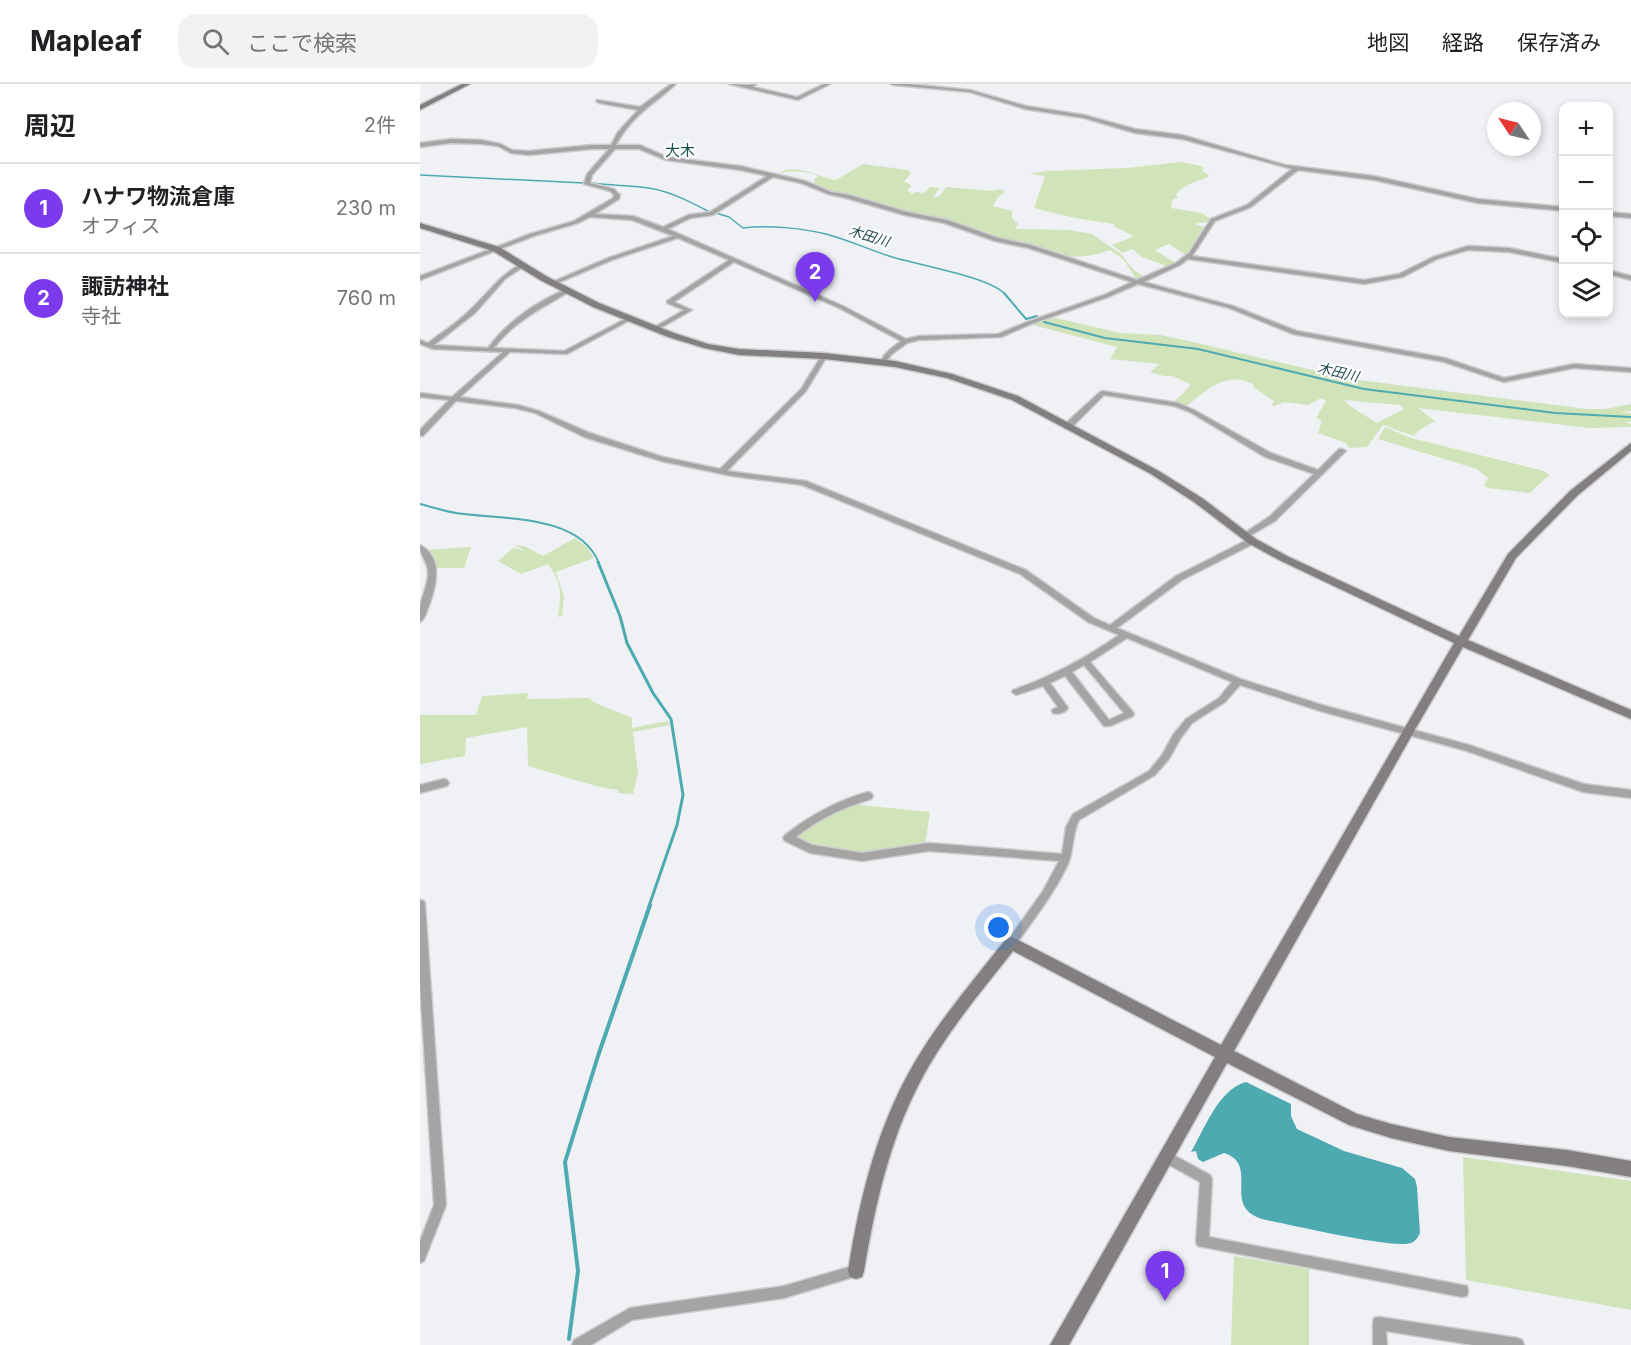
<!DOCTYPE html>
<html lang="ja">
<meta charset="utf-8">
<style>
:root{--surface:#fff;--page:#f2f2f2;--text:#202124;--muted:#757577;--line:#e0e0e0;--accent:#7c3aed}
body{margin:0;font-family:Inter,"Noto Sans JP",sans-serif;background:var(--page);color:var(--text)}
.controls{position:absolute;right:18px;top:18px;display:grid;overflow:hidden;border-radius:12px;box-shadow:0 3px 9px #0003}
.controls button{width:54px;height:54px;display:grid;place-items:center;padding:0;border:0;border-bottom:2px solid var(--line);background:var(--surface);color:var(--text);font:30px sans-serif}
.compass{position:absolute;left:1067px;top:18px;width:54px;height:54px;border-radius:50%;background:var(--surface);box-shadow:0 3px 9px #0003;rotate:305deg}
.you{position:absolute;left:579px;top:844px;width:21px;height:21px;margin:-15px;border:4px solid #fff;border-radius:50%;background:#1a73e8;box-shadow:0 0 0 9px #1a73e833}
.badge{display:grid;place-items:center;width:39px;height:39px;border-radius:50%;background:var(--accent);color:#fff;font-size:20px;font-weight:700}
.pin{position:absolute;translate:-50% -50px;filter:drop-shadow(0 2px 3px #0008)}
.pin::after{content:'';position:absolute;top:32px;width:21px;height:18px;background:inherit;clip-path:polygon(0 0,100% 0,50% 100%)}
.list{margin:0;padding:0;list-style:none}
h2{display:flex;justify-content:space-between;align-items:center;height:78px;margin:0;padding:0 24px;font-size:26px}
h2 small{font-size:20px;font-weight:400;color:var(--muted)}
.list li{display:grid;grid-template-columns:39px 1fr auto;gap:18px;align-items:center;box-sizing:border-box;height:90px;padding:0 24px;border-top:2px solid var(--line)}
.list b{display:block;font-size:22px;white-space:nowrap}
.list p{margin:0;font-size:20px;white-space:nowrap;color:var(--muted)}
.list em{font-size:20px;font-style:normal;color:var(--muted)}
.icon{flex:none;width:33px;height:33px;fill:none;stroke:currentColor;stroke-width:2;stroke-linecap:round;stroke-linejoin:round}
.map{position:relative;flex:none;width:1211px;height:1261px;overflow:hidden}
header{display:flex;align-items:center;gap:36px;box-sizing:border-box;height:84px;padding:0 30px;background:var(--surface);border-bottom:2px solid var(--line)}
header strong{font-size:28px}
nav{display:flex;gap:33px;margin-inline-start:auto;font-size:21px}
.search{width:420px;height:54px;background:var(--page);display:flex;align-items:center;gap:15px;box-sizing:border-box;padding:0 21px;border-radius:18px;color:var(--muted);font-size:22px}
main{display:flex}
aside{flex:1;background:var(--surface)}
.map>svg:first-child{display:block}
.green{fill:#d0e3b9;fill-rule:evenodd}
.water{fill:#4eaab1}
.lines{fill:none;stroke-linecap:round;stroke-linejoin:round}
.stream-far3{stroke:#4eaab1;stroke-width:1.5}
.stream-far2{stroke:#4eaab1;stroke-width:2}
.stream-far1{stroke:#4eaab1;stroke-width:3}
.stream{stroke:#4eaab1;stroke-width:4}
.street-casing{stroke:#cbcdd0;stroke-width:3}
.secondary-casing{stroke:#cbcdd0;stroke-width:3}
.street{fill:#a6a4a3;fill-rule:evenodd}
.secondary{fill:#827f7e;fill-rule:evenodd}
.labels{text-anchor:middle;stroke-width:4.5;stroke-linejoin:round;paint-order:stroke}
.far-water-label{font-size:14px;font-style:italic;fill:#265053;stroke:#fefeff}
.far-quarter-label{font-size:15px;fill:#19524c;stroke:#fefeff}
</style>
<header>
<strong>Mapleaf</strong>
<div class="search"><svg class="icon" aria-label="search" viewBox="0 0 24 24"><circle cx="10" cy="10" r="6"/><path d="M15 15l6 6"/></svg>ここで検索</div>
<nav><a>地図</a><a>経路</a><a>保存済み</a></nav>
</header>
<main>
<aside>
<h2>周辺<small>2件</small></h2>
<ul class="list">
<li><span class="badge">1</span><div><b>ハナワ物流倉庫</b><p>オフィス</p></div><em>230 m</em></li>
<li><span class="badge">2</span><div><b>諏訪神社</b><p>寺社</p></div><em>760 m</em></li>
</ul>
</aside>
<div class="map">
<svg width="1211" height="1261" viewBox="0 0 1211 1261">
<rect width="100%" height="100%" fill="#eff1f5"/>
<path class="green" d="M761,78l20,4 3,2 -2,3 8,5c-13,6 -22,6 -34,18l2,3 -6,3 -1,8 31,5 9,6 -3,3 -14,2 10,3 -17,29 -18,-12 -14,6 19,12 -5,5 -27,-10 -10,-8 -9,4 -11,-8 22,-9 -19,-9 -1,-3 -40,-6 -40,-10 11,-32 -16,-2 17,-3 80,-3z
M443,80l45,6 3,4 -7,7 8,5 -5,4 5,4 4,-2 8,1 6,-6 10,1 -7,9h6l7,-10 46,4 10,-2 3,3 -7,5 -5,9 19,5v7l6,6 -3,5 54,1 23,4 29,20 13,16 9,6 -7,3 -12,-19 -14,-10c-42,15 -62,2 -103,-9l-8,2 -21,-9 -40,-13 -40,-7 -46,-18 -20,-4 -17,-7 -1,-5 4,-4c-12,-6 -30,-6 -40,-2 17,-13 41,4 58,6z
M636,234l64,15 40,2 24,5 167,39 237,30h17l26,-5v7l-11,1 11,1v9h-6l6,2v3l-41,1 -172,-20 17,13 -17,10 -4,5 -31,-11 -16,22 -18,1 -3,-5 -28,-10 4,-12 -6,-3 10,-17 -5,-3 -13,7 -24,-3 -10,4 -2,-1 2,-4 -21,-14v-3c-27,-13 -45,5 -66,22l-12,-5 16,-16 -18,-9h-9l-14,-4 10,-8 -50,-5 7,-12 -84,-22 12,-6zM924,316l56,5 4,4 -27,14 -27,-17z
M965,343l26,11 133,33 5,4 -19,18 -42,-5 -4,-2 4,-8 -11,-9 -99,-30z
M155,454l13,10 6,10 -38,14 8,25 -2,19 -4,1c3,-24 5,-32 -10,-53l-27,10 -23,-13 15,-13 14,3 -14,-6 11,1 19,10z
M51,463l-7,21h-27l-11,-18z
M108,609l-1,6 63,-1 3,4 39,16v10l36,-7 2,4 -37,7 5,41 -5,21 -16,-1 2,-3c-31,-4 -61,-16 -91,-24l-1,-39 -61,11 -1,18 -45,8v-49h56l6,-19z
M431,720l79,8 -5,34c-46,4 -87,13 -129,-10l28,-22z
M1043,1073l168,24v129l-165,-30z
M814,1172l75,13v76h-78z"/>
<path class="water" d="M826,998l45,22v12l6,13 47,22 58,17 13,11 2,8 3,46c-2,4 -4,8 -9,10 -19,6 -119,-18 -145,-23 -48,-11 -4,-55 -42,-67l-21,9 -5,-3 -2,-8 -5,1c14,-24 27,-62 55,-70z"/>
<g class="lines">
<path class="stream-far3" d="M0,91l164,8
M173,99c19,3 44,2 61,6 20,4 38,14 56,23
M296,129l13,4 14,11c26,-3 58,0 83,6 22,6 44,16 66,23 26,8 99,20 114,38"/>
<path class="stream-far2" d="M584,209l22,26 11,-3
M624,238l61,16 93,11 166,40 191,24 76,4
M0,420c12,3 24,7 36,9 45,7 123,0 143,50"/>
<path class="stream-far1" d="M178,478l22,54 7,27 26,50 18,26 12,76 -6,30 -28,81"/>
<path class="stream" d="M149,1255l9,-68 -13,-109 33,-106 52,-151"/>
<defs>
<path id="street" d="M251,0h5c-23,21 -44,31 -60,61h24l27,12 73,9 65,15 26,11 18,3 58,17 40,8 51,18 33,7 106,35 39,-17 13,-10 22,-34 36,-14 45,-36 -110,-30 -47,-6 -51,-15 -59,-9 -55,-17 -77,-7 -2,-1h18l61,6 56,16 58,9 51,14 47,6 103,30 89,11 104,23 86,8v4l-86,-8 -104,-23 -76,-10 -47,37 -36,14 -23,35 172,24 35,-6 34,-17 35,-11 41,2 55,11v4l-55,-11 -41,-2 -31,9 -34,18 -39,7 -176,-25 -8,6 -36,17 89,24 64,25 148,27 59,20 70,-14 57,4v4l-57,-4 -70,14 -60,-20 -151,-28 -64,-26 -91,-24 -30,13 -77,27 -30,13 -82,3 -12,3 -15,11 -7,9h-4c1,-9 12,-16 20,-22l-62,-33 -105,-46 -60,40 18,8 -37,21 -3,-2 1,-1 31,-18 -17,-7v-2l62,-41 -51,-22 -66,22 -57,24 -5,-1 58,-25 65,-22 -41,-16 -42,-3 -12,6 -44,13 -114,44v-4l110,-42 44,-13 39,-23 1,-3 -4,-4 -26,-7 3,-10 22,-25h-17l-63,6 -18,-2 -13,-7 -17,-2 -30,-1 -31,4v-4l31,-4 30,1 20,4 11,6 17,1 63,-6h19l7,-13 20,-22 -39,-7 -3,-2 1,-1 43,7zM195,65h24l27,11 74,10 27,6 -57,36 -22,3 -25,12 -30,-11 -38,-2 24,-15 1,-4 -6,-6 -24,-6 2,-8zM353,93l28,6 27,11 18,4 58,17 40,8 51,18 33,7 104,34 -28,13 -77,27 -29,12 -79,2 -13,3 -63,-33 -175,-77 23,-11 22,-3z
M309,0l19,1 8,-1 -3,3 44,10 27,-13h6l-32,16z
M1188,128l23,2v4l-23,-2z
M101,180l5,1 -21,14 -30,34 -41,32 54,3c19,-26 49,-47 79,-59l2,1v2c-27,16 -56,30 -75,56l70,3 63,-33 5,1 -65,35 -57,-2 -50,45 58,8 21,6 51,22 73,24 57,12 81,-80 21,-34h4l1,1 -21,35 -79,80 79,10 220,89 68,48 16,7 66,-49 73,-37h6l1,2 -1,2 -73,37 -65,48 124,51 81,26 147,40 115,39 47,6v8l-48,-6 -116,-41 -147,-40 -80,-26 -15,17 -33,21 -12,16 -11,20 -14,16 -76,45c-7,14 -5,30 -11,44 -14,30 -35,56 -53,82l-4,1 -4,-1 -1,-3 37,-52 16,-30 -130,-10 -67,10 -52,-8 -25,-12 -2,-3 2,-3c26,-20 51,-34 83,-43l3,1 2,3 -2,3c-29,9 -51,19 -75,38l16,8 50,8 67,-10 133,11 4,-27 7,-13 76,-43 13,-16 11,-20 13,-16 33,-21 13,-16 -105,-44 -37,24 43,50 1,2 -1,2 -23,10h-6l-39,-50 -15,7 18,25c-2,4 -10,7 -15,5l-1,-2 1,-2 5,-2 -15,-21 -27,9 -4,-3 1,-2c38,-13 73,-32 106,-55l-31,-13 -68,-48 -218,-89 -70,-9 -71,-15 -77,-24 -49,-24 -20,-5 -59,-7 -33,35h-3v-6l29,-30 -29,-3v-4l32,4 51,-45 -70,-3 -13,-5v-4l8,3c14,-11 29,-20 41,-32 19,-17 29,-35 52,-47zM664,581l40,48 -15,7 -37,-48z
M1188,186l23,6v4l-23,-6z
M682,307l76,12 16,7 77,43 47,17 21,-21h3l4,2 -71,70 -29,17h-3l-1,-2 1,-2 26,-17 45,-43 -49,-17 -75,-45 -16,-6 -70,-11 -32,32h-6v-4l34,-31z
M0,461c24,13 16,41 9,61 -3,6 -3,12 -9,16 0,-5 0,-11 0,-15 2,-12 8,-22 8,-34 0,-11 -8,-17 -8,-28z
M24,695l3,1 2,3 -2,3 -27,7v-8z
M0,816l4,1 1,3 21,301 -22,56 -4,2v-22l14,-36 -14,-220z
M746,1067l44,24 2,4 -3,58 253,48 5,1 1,5 -1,5 -5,1 -264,-51 -2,-4 4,-60 -38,-21 -2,-4 2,-4z
M436,1181l4,2 2,4 -2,4 -76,23 -152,22 -41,25h-19l2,-5 56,-32 154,-22z
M959,1233l138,21 5,2 2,5h-51l-87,-14 1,14h-14v-22l1,-5z"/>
<path id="secondary" d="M42,0h8l-50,26v-5z
M0,139l79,24 47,29 53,27 75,30 34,11 31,5 85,4 71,8 57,13 66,22 139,74 45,28 54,41 31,17 172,80 49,-82 62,-63 61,-48v8l-53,44 -62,63 -48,82 163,70v9l-168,-72 -50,86 -179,318 123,63 34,10 58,13 118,13 64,11v16l-64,-11 -118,-15 -58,-13 -42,-13 -122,-62 -158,282h-19l165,-288 -202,-106c-33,42 -68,83 -93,131 -31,59 -45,124 -56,189l-2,6 -6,2 -6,-2 -2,-6c12,-76 31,-153 73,-219 25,-40 56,-76 85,-113l5,-2 5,2 205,106 233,-402 -175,-83 -31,-17 -54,-41 -43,-28 -139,-74 -65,-22 -52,-11 -71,-8 -85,-4 -35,-7 -36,-11 -75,-30 -53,-27 -47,-29 -73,-23z"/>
</defs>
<use href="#street" class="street-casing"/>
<use href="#secondary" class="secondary-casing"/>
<use href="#street" class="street"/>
<use href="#secondary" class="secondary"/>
</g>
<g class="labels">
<g class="far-water-label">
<text transform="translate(449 152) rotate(17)" y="5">木田川</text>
<text transform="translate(918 288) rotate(13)" y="5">木田川</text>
</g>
<g class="far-quarter-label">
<text x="260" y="72">大木</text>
</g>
</g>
</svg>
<div class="controls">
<button>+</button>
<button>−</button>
<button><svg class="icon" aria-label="locate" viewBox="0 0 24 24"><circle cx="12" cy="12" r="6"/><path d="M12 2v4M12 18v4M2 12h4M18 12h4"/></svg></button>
<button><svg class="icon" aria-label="layers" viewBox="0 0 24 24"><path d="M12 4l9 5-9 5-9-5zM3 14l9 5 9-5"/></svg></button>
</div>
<svg class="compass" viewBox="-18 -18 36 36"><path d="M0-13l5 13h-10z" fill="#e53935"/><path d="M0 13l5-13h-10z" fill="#757577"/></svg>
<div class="you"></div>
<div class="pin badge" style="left:745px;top:1217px">1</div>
<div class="pin badge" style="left:395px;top:218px">2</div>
</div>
</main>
